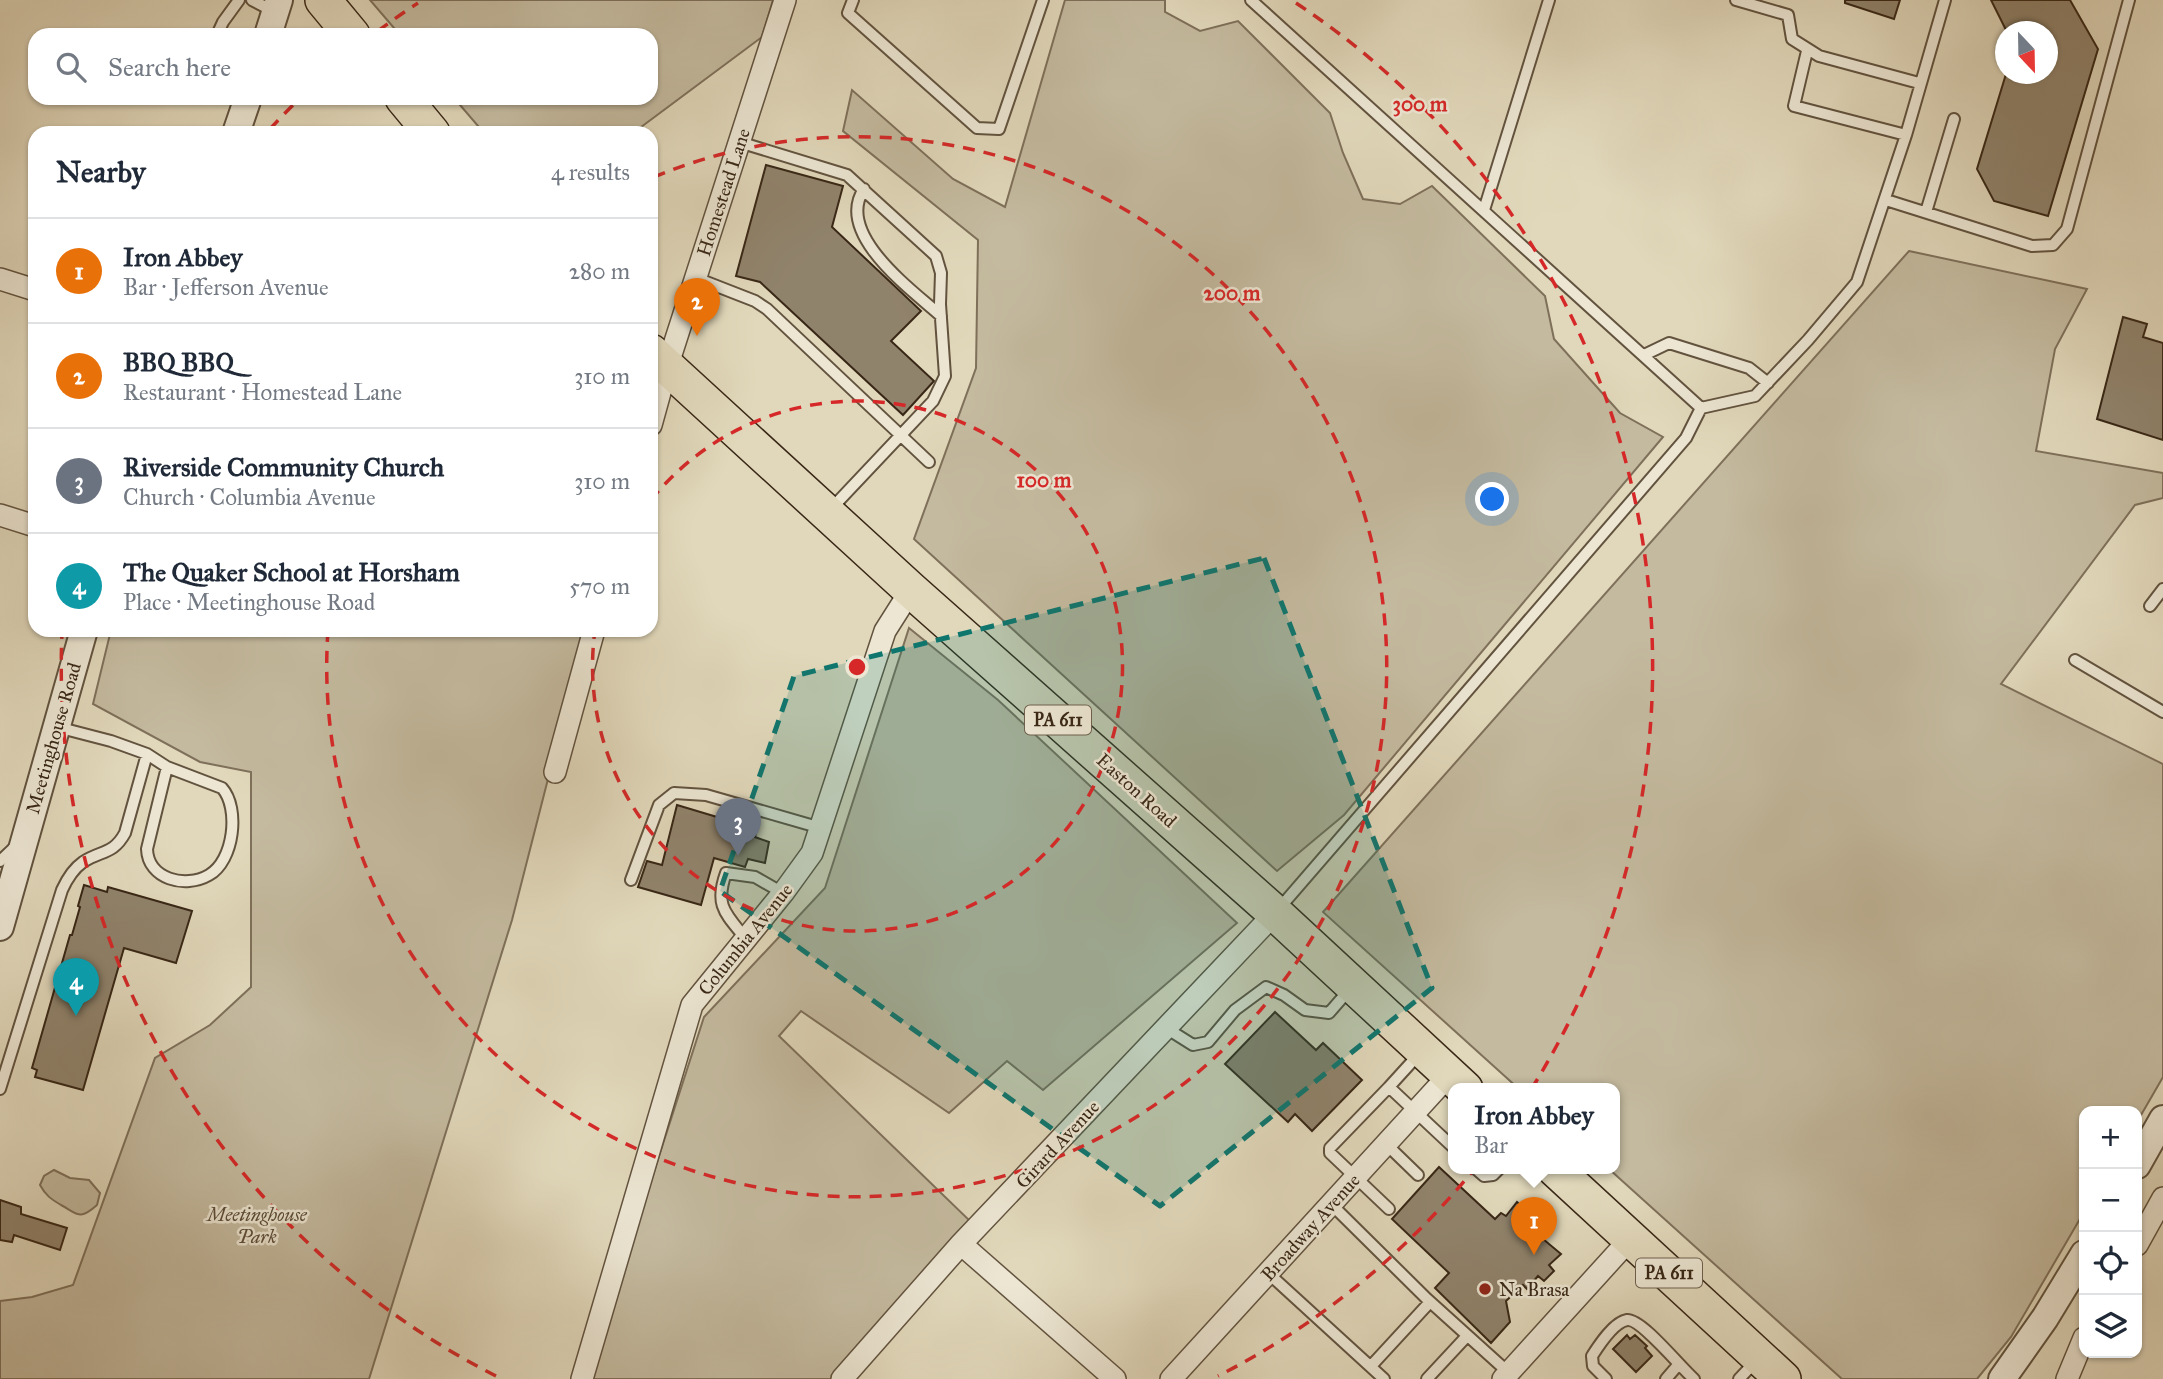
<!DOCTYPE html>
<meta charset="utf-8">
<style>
:root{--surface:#fff;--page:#f6f6f7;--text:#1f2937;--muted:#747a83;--line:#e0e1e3;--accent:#db2777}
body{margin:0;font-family:"IM FELL Great Primer",serif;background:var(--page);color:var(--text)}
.controls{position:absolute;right:21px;bottom:21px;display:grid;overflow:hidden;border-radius:14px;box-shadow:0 2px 5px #0004}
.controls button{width:63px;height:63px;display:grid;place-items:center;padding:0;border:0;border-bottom:2px solid var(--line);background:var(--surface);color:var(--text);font:35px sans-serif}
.compass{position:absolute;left:1995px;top:21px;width:63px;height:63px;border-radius:50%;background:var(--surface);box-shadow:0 2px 5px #0004;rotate:158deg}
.you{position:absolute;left:1493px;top:500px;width:24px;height:24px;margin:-18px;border:5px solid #fff;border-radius:50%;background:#1a73e8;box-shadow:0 0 0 10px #1a73e833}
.badge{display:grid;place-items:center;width:46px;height:46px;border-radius:50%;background:var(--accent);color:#fff;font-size:23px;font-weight:700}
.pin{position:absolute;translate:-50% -58px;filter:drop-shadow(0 2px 4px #0008)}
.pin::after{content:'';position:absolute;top:37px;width:24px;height:21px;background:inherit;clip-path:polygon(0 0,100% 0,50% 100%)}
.popup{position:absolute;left:1448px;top:1083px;width:172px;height:91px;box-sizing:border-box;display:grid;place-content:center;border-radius:14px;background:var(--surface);filter:drop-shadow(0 2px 5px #0005);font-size:23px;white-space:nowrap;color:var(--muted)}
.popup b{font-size:26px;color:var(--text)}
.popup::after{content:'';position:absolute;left:50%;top:100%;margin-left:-14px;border:14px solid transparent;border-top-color:var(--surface)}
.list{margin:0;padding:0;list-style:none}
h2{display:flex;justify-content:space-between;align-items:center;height:91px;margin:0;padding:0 28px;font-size:30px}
h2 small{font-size:23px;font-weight:400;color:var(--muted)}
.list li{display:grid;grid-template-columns:46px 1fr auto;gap:21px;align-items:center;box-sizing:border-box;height:105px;padding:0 28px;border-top:2px solid var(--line)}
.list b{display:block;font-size:26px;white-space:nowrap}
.list p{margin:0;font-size:23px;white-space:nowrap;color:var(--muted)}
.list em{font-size:23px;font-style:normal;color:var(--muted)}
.icon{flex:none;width:38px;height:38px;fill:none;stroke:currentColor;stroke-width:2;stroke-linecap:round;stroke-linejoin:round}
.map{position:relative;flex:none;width:2163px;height:1379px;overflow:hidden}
.search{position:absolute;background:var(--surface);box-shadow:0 2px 5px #0004;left:28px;top:28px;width:630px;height:77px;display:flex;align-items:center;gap:18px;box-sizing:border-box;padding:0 24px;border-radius:21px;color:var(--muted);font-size:26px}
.panel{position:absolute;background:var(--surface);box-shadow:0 2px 5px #0004;left:28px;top:126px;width:630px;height:511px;border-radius:21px}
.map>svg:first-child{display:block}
.green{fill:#c4ba9f;stroke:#7e705a;stroke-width:2}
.building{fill:#90836c;stroke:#382716;stroke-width:2}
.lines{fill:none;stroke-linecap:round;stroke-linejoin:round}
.service-casing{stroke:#62533f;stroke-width:14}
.minor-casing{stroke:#62533f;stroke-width:24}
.tertiary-casing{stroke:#62533f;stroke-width:30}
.trunk-casing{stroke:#382716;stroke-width:38}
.service{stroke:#ece6d3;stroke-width:10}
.minor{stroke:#ece6d3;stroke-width:21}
.tertiary{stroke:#ece6d3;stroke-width:26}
.trunk{stroke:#e1d8bb;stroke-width:35}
.marked{fill:#0f766e;fill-opacity:0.2;stroke:#0f766e;stroke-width:5;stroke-dasharray:14 9;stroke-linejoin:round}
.ring{fill:none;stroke:#d62828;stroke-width:3.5;stroke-dasharray:12 9}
.poi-dot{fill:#8f2418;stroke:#ece6d3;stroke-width:2.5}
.labels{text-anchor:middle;stroke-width:5;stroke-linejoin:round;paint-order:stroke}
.shield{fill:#ece6d3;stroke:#6e604f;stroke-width:2}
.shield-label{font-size:18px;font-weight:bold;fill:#382716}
.street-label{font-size:19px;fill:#382716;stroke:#ece6d3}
.park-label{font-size:19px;font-style:italic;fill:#5b4c38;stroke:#ece6d3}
.poi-label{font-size:19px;fill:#382716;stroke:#ece6d3;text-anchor:start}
.centre{fill:#d62828;stroke:#ece6d3;stroke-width:3.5}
.ring-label{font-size:21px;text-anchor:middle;font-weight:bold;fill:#d62828;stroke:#ece6d3;stroke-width:5;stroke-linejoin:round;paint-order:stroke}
</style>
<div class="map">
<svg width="2163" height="1379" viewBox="0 0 2163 1379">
<rect width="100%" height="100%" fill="#e1d8bb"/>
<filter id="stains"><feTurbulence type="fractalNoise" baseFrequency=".00286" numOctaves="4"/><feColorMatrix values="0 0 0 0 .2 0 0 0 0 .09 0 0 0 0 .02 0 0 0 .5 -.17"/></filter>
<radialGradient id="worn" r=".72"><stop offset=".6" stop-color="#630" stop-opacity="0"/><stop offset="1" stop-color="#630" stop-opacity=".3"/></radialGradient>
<path class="green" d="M370,0h403l-11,37 -129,96h-149l-30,-35h197v-63h-251z
M1065,0h100v12l35,19 38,-10 92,92 13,40 20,46 37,5 32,-18 113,110 9,43 66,74 43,24 -319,378 -67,56 -363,-332 62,-171 2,-128 -135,-109 9,-41 101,89 52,28z
M1909,251l178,38 -32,60 -19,102 127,22v25l-28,7 -134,179 162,80v313l-26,45v-11h-53v101l-73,125 -34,42h-135l-233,-210h5v-80h-95l-196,-177z
M909,628l89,72 239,223 -194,167 -36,-29 -58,52 -148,-102 -22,25 191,185 -131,158h-252l117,-362 121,-129z
M111,630h475l-74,290 -143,459h-369v-78l32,-4 41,-12 82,-227 55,-33 41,-38v-215l-51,-10 -107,-58z
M54,1170l16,8 19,2 11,13 -3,12c-18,16 -19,9 -36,0 -10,-6 -15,-9 -21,-20l4,-9z"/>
<path class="building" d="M1845,0h55l-6,19 -49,-16z
M1991,0h79l28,49 -50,167 -54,-15 -17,-32 29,-95h42v-42h-41z
M766,165l77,21 -11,41 89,84 -30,30 43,40 -31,34 -143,-133 -24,-6z
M2123,317l24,7 -4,13 20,6v97l-66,-21z
M677,805l80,24 -2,8 14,5 -4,21 -17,-4 -3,8 -31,-9 -13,47 -63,-18 9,-26 15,4z
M84,885l23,7 1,-5 84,24 -16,52 -52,-15 -41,142 -48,-13 2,-7 -5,-2 38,-133h2l8,-28 -2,-1z
M1275,1012l41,38 7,-7 39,37 -50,51 -17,-17 -7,8 -63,-58z
M1439,1167l56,52 6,-6 5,3 11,-14 32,30 -6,7 18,15 -12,11 5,6 -10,10 -6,-5 -11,13 -4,-4 -17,16 4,21 -19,21 -56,-55 14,-15 -57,-54z
M0,1200l21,7v7l46,14 -7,22 -46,-15 -2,7 -12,-2z
M1627,1335l3,4 5,-4 12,11 -2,2 7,8 -16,16 -23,-23z"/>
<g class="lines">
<defs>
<path id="service" d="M252,0l23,12
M853,0l-5,13 129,115 22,1 44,-129
M1251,0l450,408
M1736,0l52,15 4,24 27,17 100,27
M217,35l6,-13 16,-22
M1807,51l-13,55 112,29
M739,142l108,33 89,81 5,17 -1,31 5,72 -12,25 -102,108
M864,189c-30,45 48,101 77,127
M1886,200l146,46 21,-1 14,-16 62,-229
M1484,210l65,-210
M1926,212l28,-93
M696,278l59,23 12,8 162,153
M1644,355l25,-12 80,25 19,15
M2150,606l13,-17
M2075,660l88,52
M57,727l54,14 36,13 20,13 55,21c18,20 12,73 -13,87 -24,14 -61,4 -62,-26l20,-82
M0,861l16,-15
M631,880l28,-75 15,-12 32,2 115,33
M1277,911l409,-473 15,-30 54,-12 53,-56 49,-58 49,-147 39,-135
M746,939c-20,-25 -32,-33 -20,-66l29,4 28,16
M1166,1028l27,17 15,-3 27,-32 31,-23 18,8 21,15 24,3 20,-23
M1419,1054l-30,33 65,61
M1389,1087l-59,61v5l59,56
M0,1089l62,-199c5,-11 11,-21 21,-28 18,-12 30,-7 42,-29l22,-79
M1386,1144l32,31
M1476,1169l8,7 9,-1 6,-6
M1331,1204l96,95 82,74
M1268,1273l116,106
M1371,1366l59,-64
M1427,1379l40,-43
M1606,1379l-13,-13 -1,-10c7,-11 22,-34 35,-36 14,-2 54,48 67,59
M1666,1379l12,-14
M1739,1379l16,-17"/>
<path id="minor" d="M0,279l35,11
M651,425l16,-58 118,-367
M0,515l35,11
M555,772l39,-142
M961,1244l154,135
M2137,1245l26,-47
M582,1379l110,-374 91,-112 29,-40 73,-222 26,-41
M842,1379l119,-135 314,-331
M1171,1379l278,-304
M1503,1379l128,-141
M2067,1379l17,-41"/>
<path id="tertiary" d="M268,35l11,-35
M236,133l12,-35
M0,927l84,-297
M2137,1165l26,-46
M2002,1379l43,-61 39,-64"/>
<path id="trunk" d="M323,0l29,35
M403,98l29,35
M651,352l260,238 364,323 190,176
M1555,1169l228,210"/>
</defs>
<use href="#service" class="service-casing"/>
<use href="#minor" class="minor-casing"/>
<use href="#tertiary" class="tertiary-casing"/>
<use href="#trunk" class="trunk-casing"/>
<use href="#service" class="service"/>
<use href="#minor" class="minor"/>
<use href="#tertiary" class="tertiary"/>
<use href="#trunk" class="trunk"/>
</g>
<path class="marked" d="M1264,558l168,430 -272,218 -440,-315 74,-215z"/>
<g class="ring">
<path d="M651 500A265 265 0 1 1 595 630"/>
<path d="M654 177A530 530 0 1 1 328 630"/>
<path d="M496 1376A796 796 0 0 1 62 632M270 129A796 796 0 0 1 299 99M378 31A796 796 0 0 1 418 3M1296 3A796 796 0 0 1 1218 1376"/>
</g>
<circle class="poi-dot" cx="1485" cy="1289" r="7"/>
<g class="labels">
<g class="shield">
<rect x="1025" y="705.5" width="66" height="29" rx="5"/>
<rect x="1636" y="1258.5" width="66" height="29" rx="5"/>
</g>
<g class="shield-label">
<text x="1058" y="726">PA 611</text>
<text x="1669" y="1279">PA 611</text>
</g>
<g class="street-label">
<text transform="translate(723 192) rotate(-72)" y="7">Homestead Lane</text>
<text transform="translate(53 738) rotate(-74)" y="7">Meetinghouse Road</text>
<text transform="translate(1137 790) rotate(42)" y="7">Easton Road</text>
<text transform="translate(745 939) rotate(-51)" y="7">Columbia Avenue</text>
<text transform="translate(1057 1144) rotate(-47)" y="7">Girard Avenue</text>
<text transform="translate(1310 1227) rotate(-48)" y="7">Broadway Avenue</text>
</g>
<g class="park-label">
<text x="257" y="1221">Meetinghouse<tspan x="257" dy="22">Park</tspan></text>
</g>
<g class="poi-label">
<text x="1499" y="1296">Na Brasa</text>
</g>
</g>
<circle cx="857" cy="667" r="10" class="centre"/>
<g class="ring-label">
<text x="1420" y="111">300 m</text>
<text x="1232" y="300">200 m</text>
<text x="1044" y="487">100 m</text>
</g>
<rect width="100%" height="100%" filter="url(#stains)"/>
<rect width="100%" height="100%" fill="url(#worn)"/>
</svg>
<div class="controls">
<button>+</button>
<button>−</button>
<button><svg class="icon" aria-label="locate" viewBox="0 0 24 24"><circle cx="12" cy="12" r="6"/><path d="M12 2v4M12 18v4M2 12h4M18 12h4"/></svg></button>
<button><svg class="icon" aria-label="layers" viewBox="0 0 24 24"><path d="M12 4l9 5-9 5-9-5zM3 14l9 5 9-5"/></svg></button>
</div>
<svg class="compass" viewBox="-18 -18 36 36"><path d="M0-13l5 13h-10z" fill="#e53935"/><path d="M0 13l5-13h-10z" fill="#747a83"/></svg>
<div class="you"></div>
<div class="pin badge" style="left:1534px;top:1255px;background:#e8710a">1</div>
<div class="popup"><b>Iron Abbey</b>Bar</div>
<div class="pin badge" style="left:697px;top:336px;background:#e8710a">2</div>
<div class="pin badge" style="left:738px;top:856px;background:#6b7280">3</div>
<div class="pin badge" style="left:76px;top:1016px;background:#0f9aa8">4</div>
<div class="search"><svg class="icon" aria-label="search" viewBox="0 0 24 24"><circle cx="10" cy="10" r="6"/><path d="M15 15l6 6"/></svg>Search here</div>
<section class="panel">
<h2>Nearby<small>4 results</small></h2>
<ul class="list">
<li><span class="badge" style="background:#e8710a">1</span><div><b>Iron Abbey</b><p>Bar · Jefferson Avenue</p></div><em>280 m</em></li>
<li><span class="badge" style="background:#e8710a">2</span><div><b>BBQ BBQ</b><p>Restaurant · Homestead Lane</p></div><em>310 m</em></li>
<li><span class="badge" style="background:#6b7280">3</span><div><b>Riverside Community Church</b><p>Church · Columbia Avenue</p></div><em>310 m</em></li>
<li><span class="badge" style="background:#0f9aa8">4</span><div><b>The Quaker School at Horsham</b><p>Place · Meetinghouse Road</p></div><em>570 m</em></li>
</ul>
</section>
</div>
